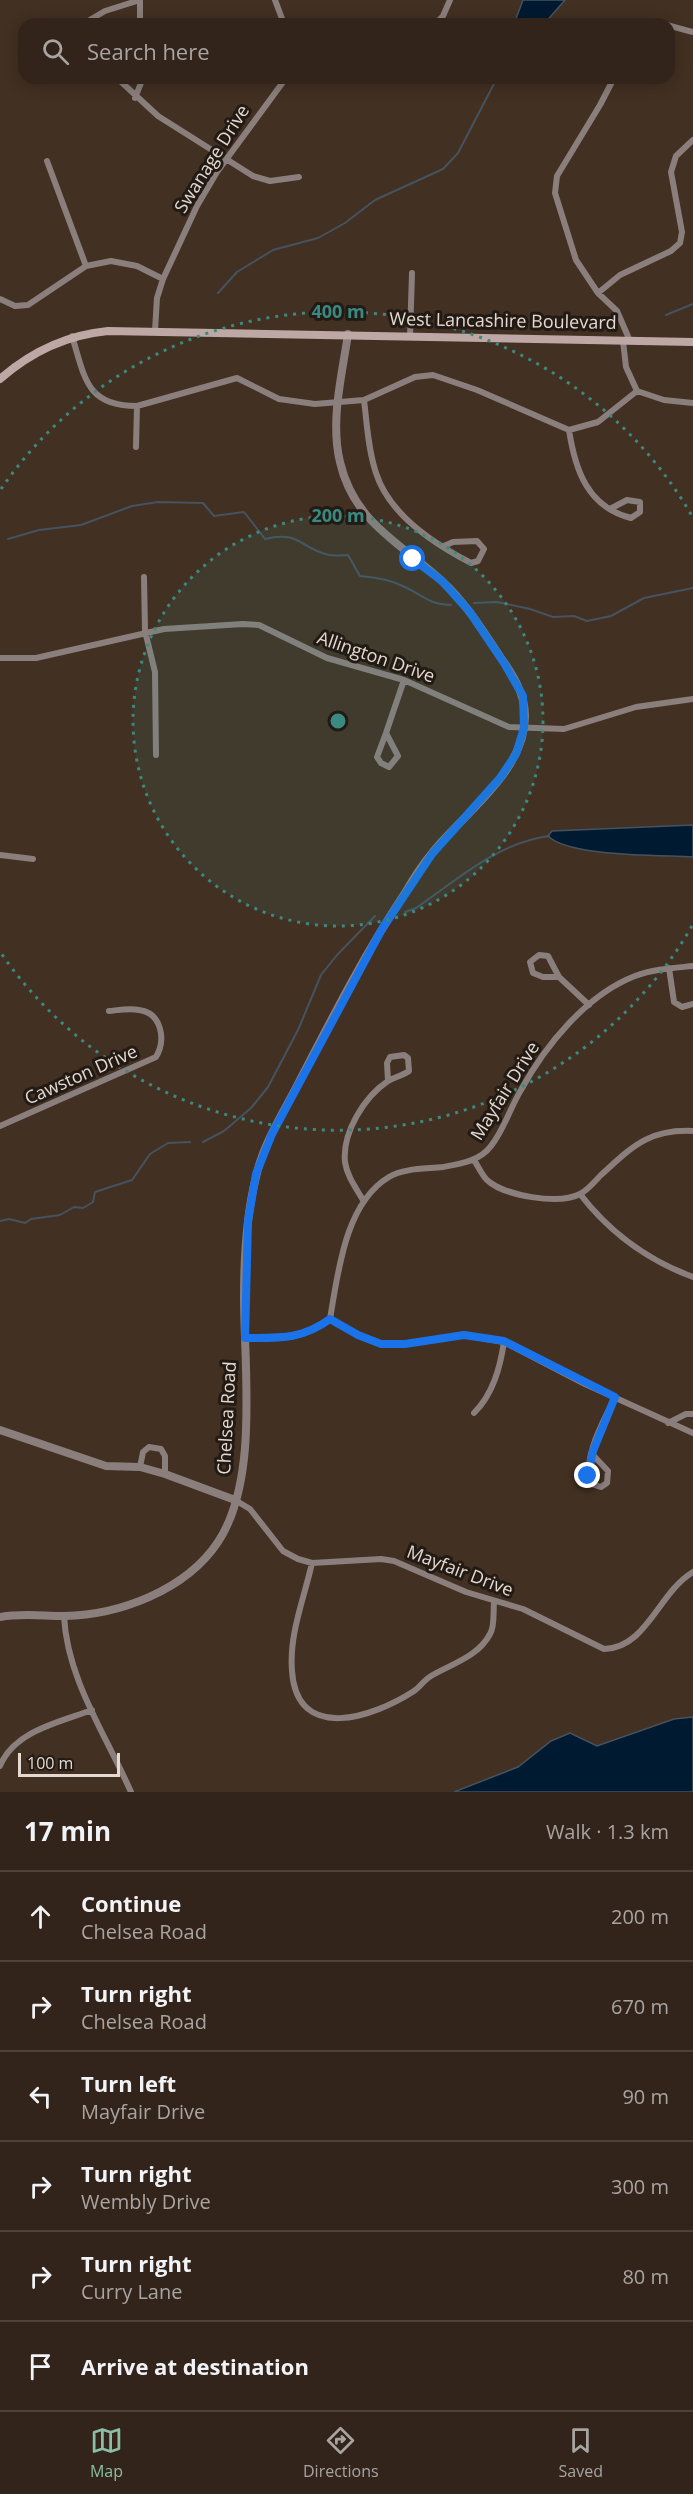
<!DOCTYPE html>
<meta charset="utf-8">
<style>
:root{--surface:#32241a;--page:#3a2c23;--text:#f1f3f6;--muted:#a8a4a2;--line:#4d4139;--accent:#8abfa5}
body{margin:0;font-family:"Open Sans",sans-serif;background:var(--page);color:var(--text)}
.scale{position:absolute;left:18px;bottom:15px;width:102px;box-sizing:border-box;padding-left:6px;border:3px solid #e5d9d0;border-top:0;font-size:16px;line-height:21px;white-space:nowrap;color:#e5d9d0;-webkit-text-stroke:4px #221a14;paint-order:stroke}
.stop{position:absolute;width:18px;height:18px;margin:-14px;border:4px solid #1a73e8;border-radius:50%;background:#fff}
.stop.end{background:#1a73e8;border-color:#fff;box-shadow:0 2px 6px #0008}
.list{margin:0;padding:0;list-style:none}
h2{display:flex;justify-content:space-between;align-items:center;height:78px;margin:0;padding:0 24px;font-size:26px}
h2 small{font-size:20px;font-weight:400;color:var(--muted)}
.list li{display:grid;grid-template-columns:39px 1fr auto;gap:18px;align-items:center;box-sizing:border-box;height:90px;padding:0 24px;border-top:2px solid var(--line)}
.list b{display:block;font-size:22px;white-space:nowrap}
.list p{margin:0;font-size:20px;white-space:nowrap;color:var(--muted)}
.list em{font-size:20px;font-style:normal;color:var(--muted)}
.icon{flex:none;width:33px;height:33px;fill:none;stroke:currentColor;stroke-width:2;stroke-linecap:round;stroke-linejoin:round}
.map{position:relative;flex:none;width:693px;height:1792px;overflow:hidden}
.search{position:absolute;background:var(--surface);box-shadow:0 3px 15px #0003;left:18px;right:18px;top:18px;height:66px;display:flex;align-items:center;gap:15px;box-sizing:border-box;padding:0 21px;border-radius:18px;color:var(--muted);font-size:22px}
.sheet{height:618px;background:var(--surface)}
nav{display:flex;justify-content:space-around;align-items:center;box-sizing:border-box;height:84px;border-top:2px solid var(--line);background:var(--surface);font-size:16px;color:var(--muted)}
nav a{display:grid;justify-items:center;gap:3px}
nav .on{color:var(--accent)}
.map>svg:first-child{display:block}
.water{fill:#001a31;stroke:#455361;stroke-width:1.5}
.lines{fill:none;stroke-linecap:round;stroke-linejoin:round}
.stream{stroke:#455361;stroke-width:2}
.minor{stroke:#8b7f7d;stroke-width:6}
.tertiary{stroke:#8b7f7d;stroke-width:8}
.secondary{stroke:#bda8a5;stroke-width:8}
.route{stroke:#1a73e8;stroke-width:8}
.ring{fill:none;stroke:#3a8a82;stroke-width:3;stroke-dasharray:3 6}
.labels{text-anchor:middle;stroke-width:6;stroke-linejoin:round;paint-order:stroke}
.street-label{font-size:18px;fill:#e5d9d0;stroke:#221a14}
.centre{fill:#3a8a82;stroke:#221a14;stroke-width:3}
.ring-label{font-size:18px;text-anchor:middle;font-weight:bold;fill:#3a8a82;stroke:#221a14;stroke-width:6;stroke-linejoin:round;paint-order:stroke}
</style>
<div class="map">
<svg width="693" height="1792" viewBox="0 0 693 1792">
<rect width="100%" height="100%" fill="#423022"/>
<path class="water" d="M523,0h42l-21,24h-30z
M693,825v32c-32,-2 -124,0 -145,-21l4,-5z
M693,1717v75h-239l64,-25 33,-26 19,-8 27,13 77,-27z"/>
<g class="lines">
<path class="stream" d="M218,293l19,-21 36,-22 45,-12 27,-15 30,-23 68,-31 15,-16 39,-75
M666,315l27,-11
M8,539l31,-9 42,-5 51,-19 26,-4 45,1 11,13 30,-4 21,27c36,-9 35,10 64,16 6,1 13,0 19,0l12,21c16,1 32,4 47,12 18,9 22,16 44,17
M474,603l23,-1 33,7 23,8 21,-1 13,5 24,-5 33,-18 49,-10
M405,912l11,-4c42,-29 81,-65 133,-72
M203,1142l21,-11 27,-23 17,-21 30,-57 23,-55 16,-20 38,-39
M0,1221l9,-2 16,4 6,-4 29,-4 14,-8 9,1 10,-6 2,-10 37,-12 18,-26 18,-11 22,-1"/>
<path class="minor" d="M275,0l9,24
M83,24l22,-13 35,-11v24
M435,24l8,-8 7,-16
M663,24l30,8
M117,78l41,38 95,60 17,5 29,-4
M614,78l-14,27 -43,71 -2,17 21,67 22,33 22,-18 51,-24 9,-8 2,-11 -11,-60 5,-16 17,-16
M135,98l8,-20
M47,161l39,105
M598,293l19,18 13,30
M0,299l15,7 13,-1 58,-39 25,-5 26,5 26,13
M155,331l2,-33 6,-19 34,-73 20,-34 69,-94
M72,336c13,42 14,70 65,70l100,-28 42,21 36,5 49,-4 51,-23 18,-2 44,15 92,40 29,-8 39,-31
M410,336l2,-63
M623,341l3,26 11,24 27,9 29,3
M364,400c3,24 4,49 12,73 13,41 58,71 95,90l7,-2 6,-12 -7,-8 -24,1 -9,4
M569,430c6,39 18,77 62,88l9,-6v-10l-13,-2 -17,9
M136,447l1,-41
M144,577l1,54 10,41 1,83
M0,658h36l128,-29 79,-5 16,1 68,33 77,22 105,47 55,2 72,-22 57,-8
M386,733l12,23 -9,11 -8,-4 -4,-6z
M386,733l18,-53
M0,855l33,4
M669,968l5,34 8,5 11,-3
M559,977h-16l-10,-4 -3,-11 9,-7 9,1 11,21 30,28
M0,1126l156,-69c10,-17 6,-44 -17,-47 -9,-2 -20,0 -30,1
M474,1160c4,6 8,15 13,20 17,16 72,25 93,14 8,-4 15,-13 21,-19 31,-28 47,-46 92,-44
M580,1194c30,39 67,66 113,83
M363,1200c-7,-12 -16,-24 -18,-38 -3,-29 19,-65 43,-81 6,-4 14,-5 21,-10l-1,-13 -4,-3 -14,2 -3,6 1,18
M330,1319l28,16 23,9h24l59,-9 40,7 81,42 108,49
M245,1338c34,0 56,1 85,-19 8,-46 15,-116 59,-142 15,-9 37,-8 54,-10 17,-3 37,-6 48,-21 13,-16 19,-38 30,-56 24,-44 65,-95 114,-114 19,-7 39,-8 58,-10
M474,1413c19,-19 26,-45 30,-71
M668,1423l18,-9h7
M592,1454l16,17 -1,12 -6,4 -10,-3c-9,-27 13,-63 24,-87
M140,1467l3,-15 6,-5 12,2 4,7v18
M235,1500l15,9 33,42 15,8 14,4 69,-4 13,2 72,31 57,17 81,40c43,-1 54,-56 89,-77
M312,1563c-8,36 -23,71 -20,108 5,73 82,46 122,20 6,-4 10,-11 17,-15 20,-12 47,-19 59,-42 5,-8 3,-22 4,-31
M64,1616c3,63 42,119 67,176
M0,1766c14,-35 60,-44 92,-56"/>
<path class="tertiary" d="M0,1430l106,36 34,1 25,7 70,26
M0,1617c22,-4 42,-1 64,-1 56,-1 122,-26 154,-74 41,-62 26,-174 26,-245 0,-40 2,-81 12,-120 7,-33 27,-64 43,-95 33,-64 66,-129 106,-189 8,-14 17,-28 27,-40 32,-40 93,-81 93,-137 0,-22 -12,-41 -24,-58 -18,-27 -35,-55 -59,-77 -41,-38 -88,-58 -102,-119 -10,-41 2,-87 8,-128"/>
<path class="secondary" d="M0,379c32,-28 66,-44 108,-48l585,11"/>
</g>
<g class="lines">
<path class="route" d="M413,559l29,22 27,30 35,52 19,33 1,32 -8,26 -16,24 -68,76 -50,75 -110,205 -16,40 -8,47 -3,117c34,0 56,2 85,-19l28,16 23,9h24l59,-9 40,6 111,56 -22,54 -5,25"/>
</g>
<circle cx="338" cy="721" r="205" fill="#3a8a82" fill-opacity=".12"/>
<g class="ring">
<circle cx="338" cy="721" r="205"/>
<path d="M692 926A409 409 0 0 1 1 953M1 489A409 409 0 0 1 692 516"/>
</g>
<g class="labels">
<g class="street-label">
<text transform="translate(212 159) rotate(-58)" y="6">Swanage Drive</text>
<text transform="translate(503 321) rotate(1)" y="6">West Lancashire Boulevard</text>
<text transform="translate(376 657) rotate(19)" y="6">Allington Drive</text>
<text transform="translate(81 1075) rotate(-24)" y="6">Cawston Drive</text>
<text transform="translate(505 1091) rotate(-58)" y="6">Mayfair Drive</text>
<text transform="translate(227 1418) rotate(-87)" y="6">Chelsea Road</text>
<text transform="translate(460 1571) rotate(21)" y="6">Mayfair Drive</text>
</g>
</g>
<circle cx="338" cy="721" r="9" class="centre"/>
<g class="ring-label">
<text x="338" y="318">400 m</text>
<text x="338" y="522">200 m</text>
</g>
</svg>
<div class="scale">100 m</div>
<div class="stop" style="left:413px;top:559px"></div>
<div class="stop end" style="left:588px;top:1476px"></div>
<div class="search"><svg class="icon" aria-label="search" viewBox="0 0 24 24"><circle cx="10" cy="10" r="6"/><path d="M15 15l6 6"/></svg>Search here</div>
</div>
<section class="sheet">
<h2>17 min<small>Walk · 1.3 km</small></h2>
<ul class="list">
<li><svg class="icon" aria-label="ahead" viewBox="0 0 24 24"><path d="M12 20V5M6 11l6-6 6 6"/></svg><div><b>Continue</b><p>Chelsea Road</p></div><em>200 m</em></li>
<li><svg class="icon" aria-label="right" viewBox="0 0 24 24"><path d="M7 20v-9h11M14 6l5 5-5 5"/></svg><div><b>Turn right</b><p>Chelsea Road</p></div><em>670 m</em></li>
<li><svg class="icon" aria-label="left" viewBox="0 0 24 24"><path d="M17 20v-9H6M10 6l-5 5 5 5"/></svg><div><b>Turn left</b><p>Mayfair Drive</p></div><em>90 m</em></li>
<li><svg class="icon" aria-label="right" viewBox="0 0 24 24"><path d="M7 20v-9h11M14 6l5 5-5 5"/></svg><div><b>Turn right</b><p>Wembly Drive</p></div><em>300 m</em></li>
<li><svg class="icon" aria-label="right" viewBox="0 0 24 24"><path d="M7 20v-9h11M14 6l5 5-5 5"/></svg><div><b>Turn right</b><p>Curry Lane</p></div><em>80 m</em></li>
<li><svg class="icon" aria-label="arrive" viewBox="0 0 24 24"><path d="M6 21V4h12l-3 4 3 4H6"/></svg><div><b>Arrive at destination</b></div></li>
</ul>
</section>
<nav>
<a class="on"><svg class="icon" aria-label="map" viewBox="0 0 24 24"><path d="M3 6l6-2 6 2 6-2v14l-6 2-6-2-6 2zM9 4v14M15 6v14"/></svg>Map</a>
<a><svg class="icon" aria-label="directions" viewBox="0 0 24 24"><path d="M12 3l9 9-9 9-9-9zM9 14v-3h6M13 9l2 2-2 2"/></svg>Directions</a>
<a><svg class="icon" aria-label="saved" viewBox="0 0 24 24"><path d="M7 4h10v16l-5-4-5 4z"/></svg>Saved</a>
</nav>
